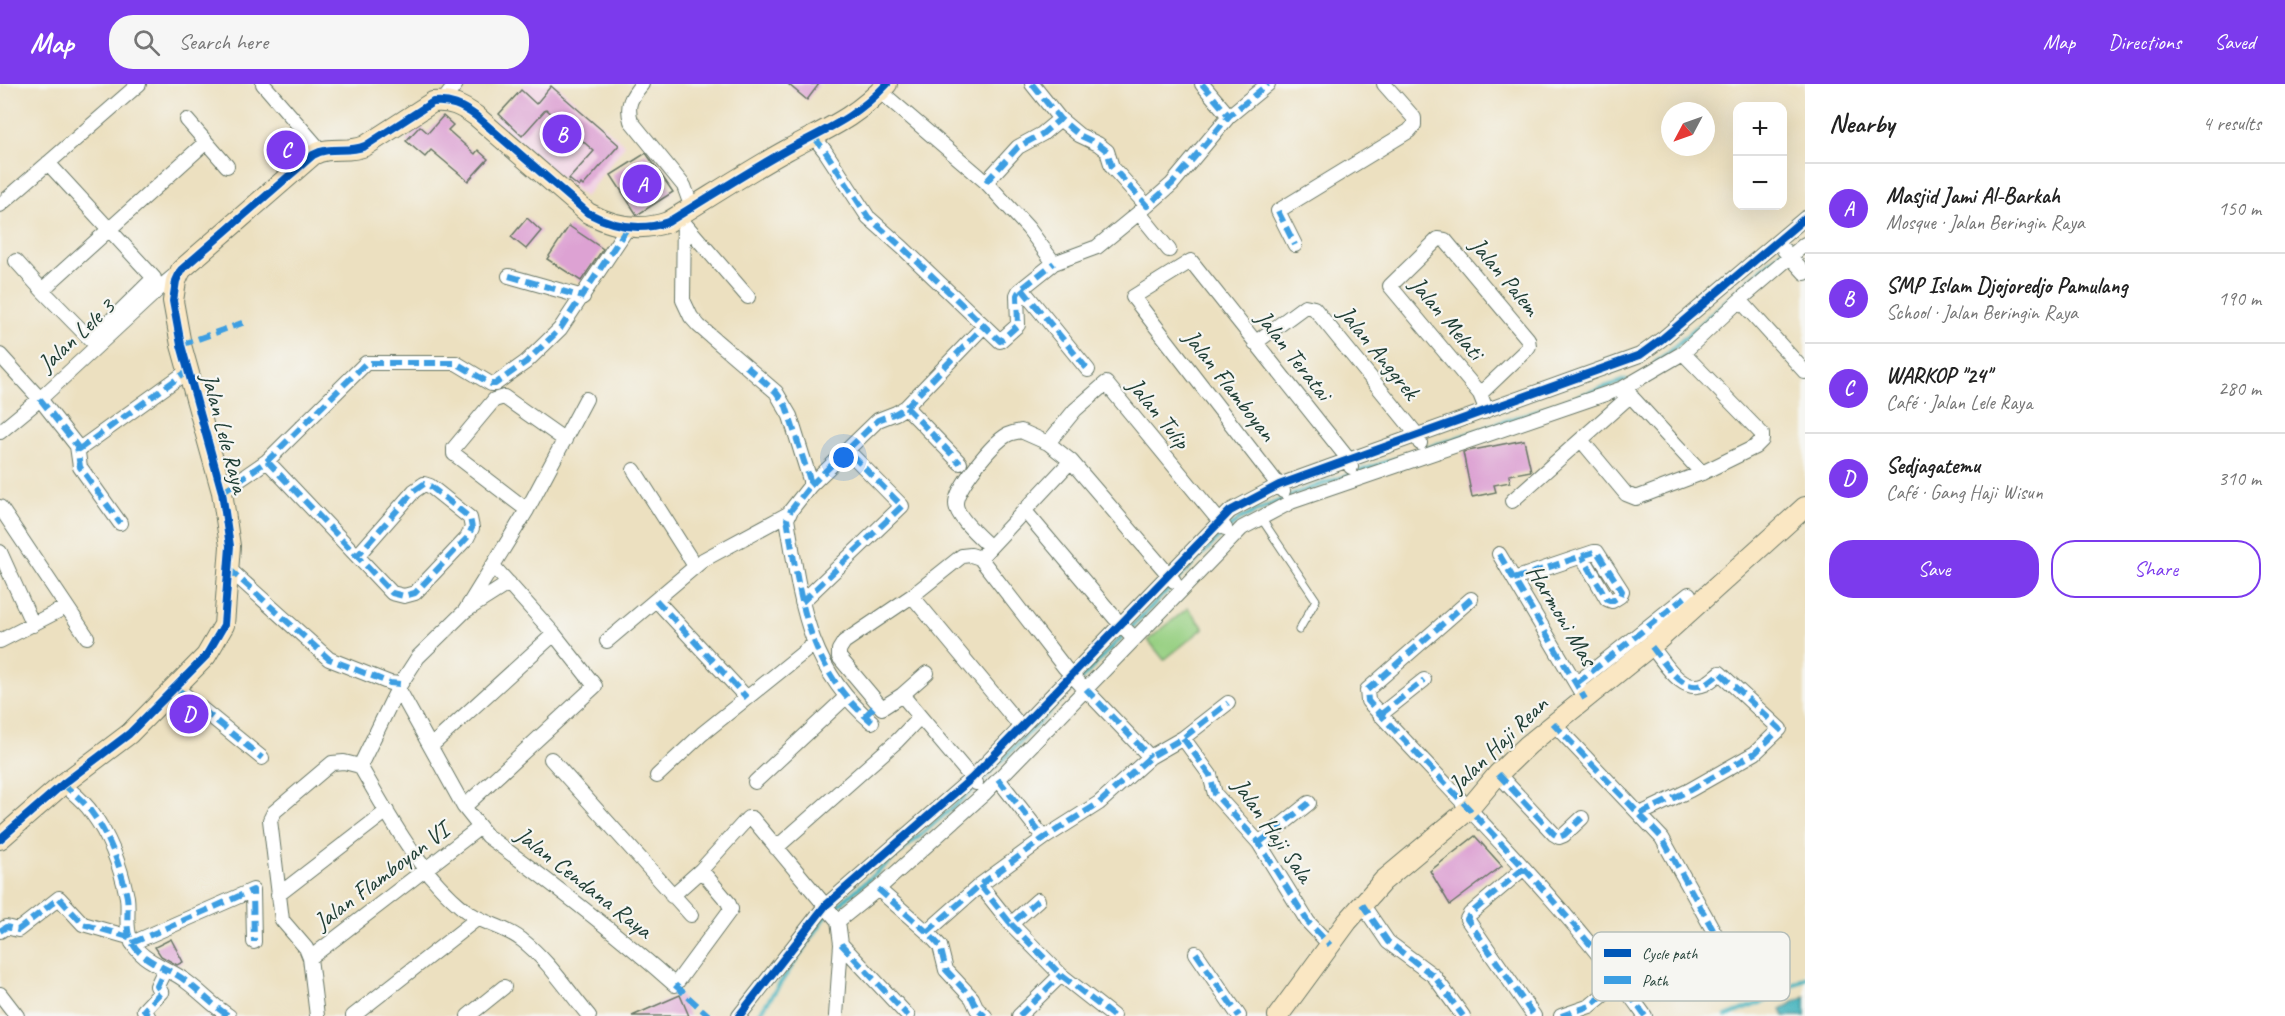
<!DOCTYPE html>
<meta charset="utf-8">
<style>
:root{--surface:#fff;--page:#f6f6f6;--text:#222;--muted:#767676;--line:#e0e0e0;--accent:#7c3aed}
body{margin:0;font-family:Caveat,sans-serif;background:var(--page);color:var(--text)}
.controls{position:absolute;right:18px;top:18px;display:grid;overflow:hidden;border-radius:12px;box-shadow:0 6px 24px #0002}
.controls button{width:54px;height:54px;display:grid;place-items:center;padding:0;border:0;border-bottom:2px solid var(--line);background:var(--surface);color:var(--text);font:30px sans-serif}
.compass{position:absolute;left:1661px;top:18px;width:54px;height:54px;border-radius:50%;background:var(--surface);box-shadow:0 6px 24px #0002;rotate:229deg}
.you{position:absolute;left:844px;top:374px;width:21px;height:21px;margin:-15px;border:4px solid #fff;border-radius:50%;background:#1a73e8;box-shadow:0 0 0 9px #1a73e833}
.badge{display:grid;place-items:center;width:39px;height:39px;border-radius:50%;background:var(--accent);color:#fff;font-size:20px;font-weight:700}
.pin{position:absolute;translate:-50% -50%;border:3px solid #fff;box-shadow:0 2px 6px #0006}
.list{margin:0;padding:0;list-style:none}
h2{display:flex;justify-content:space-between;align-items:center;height:78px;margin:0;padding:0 24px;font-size:26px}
h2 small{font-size:20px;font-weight:400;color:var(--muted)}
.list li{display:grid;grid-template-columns:39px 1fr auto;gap:18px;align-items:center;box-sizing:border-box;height:90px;padding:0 24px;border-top:2px solid var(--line)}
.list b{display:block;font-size:22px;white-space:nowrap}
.list p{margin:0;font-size:20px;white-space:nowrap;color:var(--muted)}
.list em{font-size:20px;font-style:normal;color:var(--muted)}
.actions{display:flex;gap:12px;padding:18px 24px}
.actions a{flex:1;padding:14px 0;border:2px solid var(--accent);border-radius:24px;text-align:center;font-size:21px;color:var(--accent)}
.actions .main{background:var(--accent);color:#fff}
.icon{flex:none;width:33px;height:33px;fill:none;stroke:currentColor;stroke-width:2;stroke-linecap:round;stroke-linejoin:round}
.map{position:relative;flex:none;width:1805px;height:932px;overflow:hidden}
header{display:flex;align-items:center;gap:36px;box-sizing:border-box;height:84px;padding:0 30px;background:var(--accent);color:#fff}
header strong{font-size:28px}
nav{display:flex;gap:33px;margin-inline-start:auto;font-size:21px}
.search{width:420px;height:54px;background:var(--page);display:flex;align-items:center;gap:15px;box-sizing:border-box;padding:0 21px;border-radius:24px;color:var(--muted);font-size:22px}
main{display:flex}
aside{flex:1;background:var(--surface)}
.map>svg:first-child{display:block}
.built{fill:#f1d0e3}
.green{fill:#98d083;stroke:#5c865c;stroke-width:1.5}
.water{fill:#44b3bd;stroke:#327878;stroke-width:1.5}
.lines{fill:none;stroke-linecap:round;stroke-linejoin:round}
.stream{stroke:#44b3bd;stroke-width:4.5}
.building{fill:#dda2d3}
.lane-casing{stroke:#677665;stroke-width:9}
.street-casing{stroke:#677665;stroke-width:16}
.secondary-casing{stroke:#677665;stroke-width:22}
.lane{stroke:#fff;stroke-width:7}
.street{stroke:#fff;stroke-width:14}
.secondary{stroke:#fae7c3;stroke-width:20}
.quiet{stroke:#3c9ee2;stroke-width:6;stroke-dasharray:12 6;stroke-linecap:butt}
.cycleway-casing{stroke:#f6f6f2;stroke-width:11}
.cycleway{stroke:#0057b8;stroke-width:8}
.labels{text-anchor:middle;stroke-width:4.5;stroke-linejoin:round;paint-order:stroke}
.street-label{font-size:24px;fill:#1f3d34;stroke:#f6f6f2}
.key{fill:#f6f6f2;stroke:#b6beb9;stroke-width:1.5}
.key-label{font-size:16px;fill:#1f3d34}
</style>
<header>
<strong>Map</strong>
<div class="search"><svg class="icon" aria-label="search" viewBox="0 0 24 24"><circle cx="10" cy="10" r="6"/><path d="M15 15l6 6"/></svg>Search here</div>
<nav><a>Map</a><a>Directions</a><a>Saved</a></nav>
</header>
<main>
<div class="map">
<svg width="1805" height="932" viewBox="0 0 1805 932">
<rect width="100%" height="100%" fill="#f6f6f2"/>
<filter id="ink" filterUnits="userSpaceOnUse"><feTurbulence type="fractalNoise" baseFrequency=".0167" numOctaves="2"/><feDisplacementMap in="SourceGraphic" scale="12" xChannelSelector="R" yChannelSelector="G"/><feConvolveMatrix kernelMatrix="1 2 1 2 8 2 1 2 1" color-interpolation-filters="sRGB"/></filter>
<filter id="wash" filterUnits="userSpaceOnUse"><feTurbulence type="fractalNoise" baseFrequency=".008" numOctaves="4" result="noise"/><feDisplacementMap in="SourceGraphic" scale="24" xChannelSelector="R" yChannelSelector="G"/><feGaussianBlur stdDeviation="1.35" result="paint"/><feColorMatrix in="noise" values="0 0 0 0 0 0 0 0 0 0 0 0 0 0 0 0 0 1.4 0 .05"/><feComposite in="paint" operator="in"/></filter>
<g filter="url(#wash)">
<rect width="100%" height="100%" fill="#ece0c0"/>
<path class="built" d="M525,0h31l69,61 -40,52 -92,-76z"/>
<path class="green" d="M1188,524l16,20 -40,32 -16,-20z"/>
<path class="water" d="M1805,912v20h-21l-3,-7z"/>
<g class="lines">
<path class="stream" d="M1656,278l13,-10 123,-109h3
M758,932l68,-100 148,-127 249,-256 17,-14 54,-25 332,-114
M1726,932l42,-16 37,-22"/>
</g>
<g id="blocks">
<path class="building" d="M788,0h31l-12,16z
M551,2l68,59 -36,41 -2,-2 -2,3 -10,-8 25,-28 -48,-42 -24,27 -23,-22 22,-24 15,14z
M443,32l10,9 -5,5 27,24 3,-4 10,9 -20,22 -37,-31 -6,7 -19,-16 14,-15 8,7z
M646,69l27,39 -36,23 -26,-40z
M527,134l14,13 -15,18 -15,-12z
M569,142l34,23 -22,32 -34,-22z
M1524,356l7,31 -22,4 1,7 -16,3 2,7 -24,5 -9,-45z
M1475,752l27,30 -52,39 -20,-34z
M171,855l12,23 -6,3 -16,-9 -6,-9z
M680,911l9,21h-57z"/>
</g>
</g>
<g filter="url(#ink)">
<use href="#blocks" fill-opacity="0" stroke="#677665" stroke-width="1.5"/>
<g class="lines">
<defs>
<path id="lane" d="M1261,434l55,82 -17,30"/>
<path id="street" d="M263,0l58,67
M642,0c-11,13 -16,21 -11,37l53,65 8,22
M1032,0l28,35 19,16 19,9 9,7 5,16 35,39
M1202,0l27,32
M880,7l106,91 42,46 26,35
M443,17l13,-17
M187,36l40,46
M814,53l11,14 43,66 35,31 97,93 18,-16 -1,-30 2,-4 35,-28 43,-16 50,-41 25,-22 57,-68 39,-32
M986,98l32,-35 24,-13 18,-15
M0,121l139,-121
M684,129l-1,87 8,17 8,9 77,66 14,24 20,64v6l-19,24 -4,9c14,80 19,148 85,203
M1139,129l30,37
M684,139l64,74
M1295,161l-17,-34 131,-80 5,-6v-7l-30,-34
M1784,166l21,23
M16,177l26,29 49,50 63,-62 -106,-115
M509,192l74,21
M1022,205l66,81
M42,206l164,-148
M1740,216l65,72
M1255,259l50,-37 9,2 104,128 2,7
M0,271l40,44 37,47 3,21 40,56
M1626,307l76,82
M1480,310l46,-44 3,-4 -1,-7 -83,-99 -7,-1 -48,47 90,108 4,10v8
M906,323l54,56
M0,348l40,-33 122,-113 18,-15
M1581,356l45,54 10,4 66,-25 53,-26 7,-7v-6l-79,-81
M1048,359l27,-33 31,-27 119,145
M78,366l111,-80
M267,377l125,132 12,3 11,-3 52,-55 5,-10 -2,-10 -40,-32 -6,-2 -10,7 -56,64
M634,386l61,96
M810,402l68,-66 18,-7 10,-6 78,-81
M1283,407l-150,-194 58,-36 158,199 2,7
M222,408l45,-31 99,-98h90l35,21h4l31,-22 34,-33 68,-102
M1512,417l119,-106
M0,423l87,130
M527,426l-73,-56v-6l40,-48 10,-3 61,43
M1024,426l91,108 19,20
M990,463c-9,-9 -34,-30 -34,-43 -1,-16 37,-61 51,-69 4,-2 9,-3 14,-4l27,12 23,18 103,120
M0,468l33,73
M1499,470l86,145
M980,474l85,110 85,89
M229,485l100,90 61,24 10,1
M1514,495l80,-27h3l25,39 -2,5 -8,5 -5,-2 -25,-43
M912,512l109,131
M1471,515l-104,91 1,11c94,103 196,201 277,315
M656,516l91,98
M802,518l100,-96 -55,-56
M465,527l62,-101 59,-111
M0,557l66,-34
M607,557l96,-81 85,-46
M927,589l-25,22 -20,13 -43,-51v-7l5,-8 68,-46 50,-40 9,-1 9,3 91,-97
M1577,599l112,-89
M175,603l87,71
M398,604l66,119 23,29c65,47 128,96 188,149l56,-76 -3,-7 -27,-32
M902,611l74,88
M1380,631l44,-35
M1553,639l109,115 76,137
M1183,654l27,37 5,19 44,49 49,79 22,23
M431,662l123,-112
M551,675l140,156
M360,682c29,50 59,107 105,144 17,14 40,16 57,30 26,20 46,51 67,76
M360,682l38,-78 20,-31 47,-46 44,-28
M1498,690l56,60 5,3 5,-2 18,-17
M657,692l45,-42 112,-90
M998,695l46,59
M755,698l91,-85
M63,700c10,9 22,18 29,29 18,24 29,55 35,84 2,13 -2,29 3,41 9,24 39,29 57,44 15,11 26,24 42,34
M464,723l131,-121 -41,-52 -60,-67
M1640,730l50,-24 65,-37 25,-24 -60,-56c-4,3 -10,9 -15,11 -24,11 -41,-23 -54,-38
M1259,759l50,-40
M776,764l121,-107 23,-24
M1524,784l-54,46 -3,5 67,97
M980,801l31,39
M878,805l49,43 13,14 6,24 26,28 5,11 8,7
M278,811l109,-84
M672,812l29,-26 47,-52h4l86,103 3,23 -5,72
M1038,816l-27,24 50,51 52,41
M1362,820l26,38 46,34 29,40
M838,837l40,-32 107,-96 257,-265 49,-26 332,-114 60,-35 57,-53 65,-56
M0,847l6,-4 12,3 41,-32 24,26 46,13
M927,848l53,-47 64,-47 55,-35 51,-46 33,-19 45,-35
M132,859l121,-53 1,52
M841,860l67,72
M1196,869l43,63
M310,874l169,-130
M0,910l17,22
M148,932l-4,-6 17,-18 -4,-6 8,-17
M317,932l-7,-58 -4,-10 -24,-28 -12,-100 4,-8 58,-49 12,-1 16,4
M353,932l125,-98
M468,932l36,-29
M739,932l86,-110 147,-128 258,-267 49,-26 361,-130 22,-16 143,-121
M1019,932l42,-41
M1561,932l29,-10 30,-25"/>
<path id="secondary" d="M0,755l63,-55 66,-50 77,-78 18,-31 6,-79 -8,-54 -41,-147 -8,-44 3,-20 5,-11 132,-115c18,-10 34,-1 52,-9l68,-44c17,-2 29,4 43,14l112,97c26,14 52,19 80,9 40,-24 79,-50 119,-72 41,-22 67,-31 100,-66
M1278,932l69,-94 36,-41 85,-71 30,-36 30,-29 130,-105 147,-133"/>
</defs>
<use href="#lane" class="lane-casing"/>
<use href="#street" class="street-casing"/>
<use href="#secondary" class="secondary-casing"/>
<use href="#lane" class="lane"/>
<use href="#street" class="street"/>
<use href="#secondary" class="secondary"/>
<path class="quiet" d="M1032,0l28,35 19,16 19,9 9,7 5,16 35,39 25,-22 57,-68 39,-32
M1202,0l27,32
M814,53l11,14 43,66 35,31 97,93 18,-16 -1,-30 2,-4 35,-28
M986,98l32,-35 24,-13 18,-15
M1278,127l17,34
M509,192l74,21
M1022,205l66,81
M181,261l64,-23
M746,282l30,26 10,14 24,74v6l-19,24 -4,9c14,80 19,148 85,203
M40,315l37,47 3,21 40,56
M906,323l54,56
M78,366l111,-80
M267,377l125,132 12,3 11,-3 52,-55 5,-10 -2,-10 -40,-32 -6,-2 -10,7 -56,64
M810,402l68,-66 18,-7 10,-6 78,-81
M222,408l45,-31 99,-98h90l35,21h4l31,-22 34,-33 68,-102
M1499,470l86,145
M229,485l100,90 61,24 10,1
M1514,495l80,-27h3l25,39 -2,5 -8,5 -5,-2 -25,-43
M1471,515l-104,91 1,11c94,103 196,201 277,315
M656,516l91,98
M802,518l100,-96 -55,-56
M1577,599l112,-89
M175,603l87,71
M1086,605l64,68
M1380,631l44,-35
M865,632l12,-12
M1553,639l109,115 76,137
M1183,654l27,37 5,19 44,49 49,79 22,23
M1498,690l56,60 5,3 5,-2 18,-17
M998,695l46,59
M63,700c10,9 22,18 29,29 18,24 29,55 35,84 2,13 -2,29 3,41 9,24 39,29 57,44 15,11 26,24 42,34
M1640,730l50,-24 65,-37 25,-24 -60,-56c-4,3 -10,9 -15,11 -24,11 -41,-23 -54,-38
M1259,759l50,-40
M1524,784l-54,46 -3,5 67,97
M980,801l31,39
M878,805l49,43 13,14 6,24 26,28 5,11 8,7
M1038,816l-27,24 50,51 52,41
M1362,820l26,38 46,34 29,40
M0,847l6,-4 12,3 41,-32 24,26 46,13
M927,848l53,-47 64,-47 55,-35 51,-46 33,-19 45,-35
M132,859l121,-53 1,52
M841,860l67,72
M1196,869l43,63
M675,901l34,31
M148,932l-4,-6 17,-18 -4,-6 8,-17
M1019,932l42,-41
M1561,932l29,-10 30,-25"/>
<defs>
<path id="cycleway" d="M0,755l63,-55 66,-50 77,-78 18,-31 6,-79 -8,-54 -41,-147 -8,-44 3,-20 5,-11 132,-115c18,-10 34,-1 52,-9l68,-44c17,-2 29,4 43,14l112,97c26,14 52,19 80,9 40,-24 79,-50 119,-72 41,-22 67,-31 100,-66
M739,932l86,-110 147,-128 258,-267 49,-26 361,-130 22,-16 143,-121"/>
</defs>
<use href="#cycleway" class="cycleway-casing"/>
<use href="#cycleway" class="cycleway"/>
</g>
</g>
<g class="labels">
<g class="street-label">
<text transform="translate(1505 192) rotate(50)" y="8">Jalan Palem</text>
<text transform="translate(1447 234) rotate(50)" y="8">Jalan Melati</text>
<text transform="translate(76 251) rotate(-43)" y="8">Jalan Lele 3</text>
<text transform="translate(1379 268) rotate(51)" y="8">Jalan Anggrek</text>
<text transform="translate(1294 271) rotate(52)" y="8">Jalan Teratai</text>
<text transform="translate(1230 301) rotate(52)" y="8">Jalan Flamboyan</text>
<text transform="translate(1159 329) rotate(51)" y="8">Jalan Tulip</text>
<text transform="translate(225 349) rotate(75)" y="8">Jalan Lele Raya</text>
<text transform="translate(1562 531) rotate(59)" y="8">Harmoni Mas</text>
<text transform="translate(1498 660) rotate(-44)" y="8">Jalan Haji Rean</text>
<text transform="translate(1273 746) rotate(55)" y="8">Jalan Haji Sala</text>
<text transform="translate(381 792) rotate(-37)" y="8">Jalan Flamboyan VI</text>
<text transform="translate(584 798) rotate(38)" y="8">Jalan Cendana Raya</text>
</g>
</g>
<rect x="1592" y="848" width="198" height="69" rx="9" class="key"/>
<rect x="1604" y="865" width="27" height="8" fill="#0057b8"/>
<rect x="1604" y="892" width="27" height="8" fill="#3c9ee2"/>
<g class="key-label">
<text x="1642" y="875">Cycle path</text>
<text x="1642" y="902">Path</text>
</g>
</svg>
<div class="controls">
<button>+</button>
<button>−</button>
</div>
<svg class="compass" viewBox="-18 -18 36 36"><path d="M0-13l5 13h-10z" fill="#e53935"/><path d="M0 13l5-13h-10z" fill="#767676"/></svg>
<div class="you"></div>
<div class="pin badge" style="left:642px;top:100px">A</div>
<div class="pin badge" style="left:562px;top:50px">B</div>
<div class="pin badge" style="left:286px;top:66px">C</div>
<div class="pin badge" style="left:189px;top:630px">D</div>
</div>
<aside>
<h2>Nearby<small>4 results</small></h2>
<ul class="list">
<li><span class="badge">A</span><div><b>Masjid Jami Al-Barkah</b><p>Mosque · Jalan Beringin Raya</p></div><em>150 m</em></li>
<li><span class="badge">B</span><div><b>SMP Islam Djojoredjo Pamulang</b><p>School · Jalan Beringin Raya</p></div><em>190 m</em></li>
<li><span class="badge">C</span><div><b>WARKOP &quot;24&quot;</b><p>Café · Jalan Lele Raya</p></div><em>280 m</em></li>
<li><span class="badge">D</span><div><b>Sedjagatemu</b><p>Café · Gang Haji Wisun</p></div><em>310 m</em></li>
</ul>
<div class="actions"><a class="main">Save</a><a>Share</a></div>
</aside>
</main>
